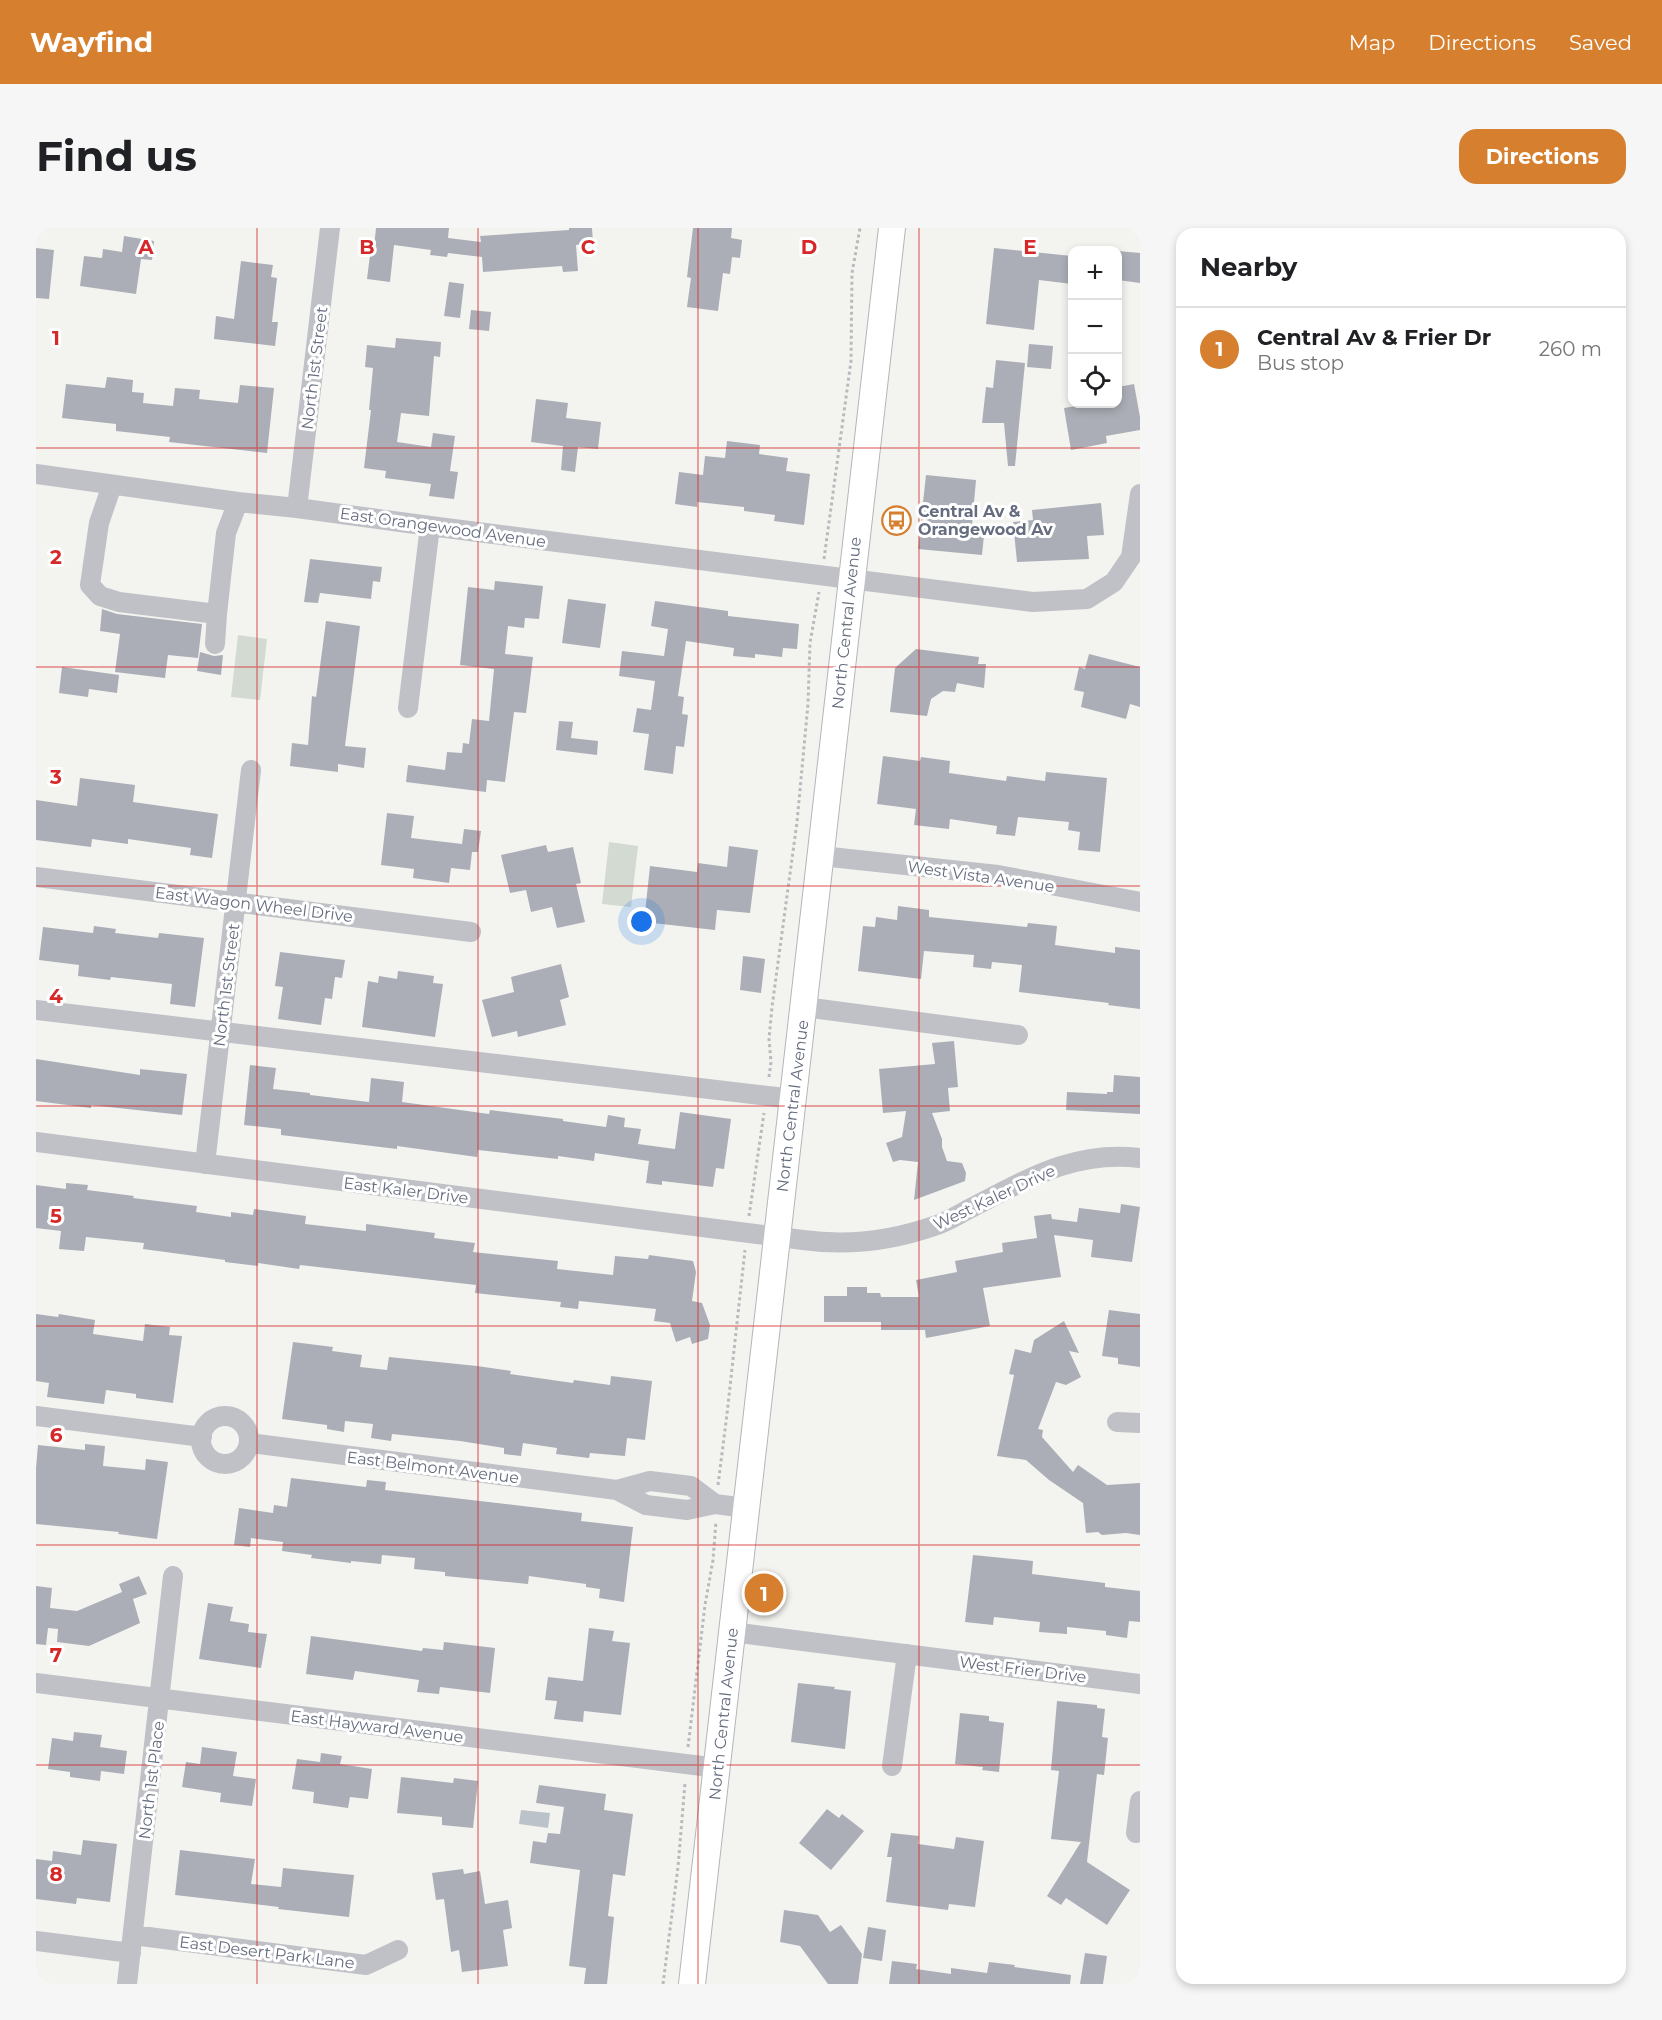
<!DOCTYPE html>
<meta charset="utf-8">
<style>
:root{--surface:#fff;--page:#f6f6f6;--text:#202124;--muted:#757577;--line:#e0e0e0;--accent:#d67f2e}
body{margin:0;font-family:Montserrat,sans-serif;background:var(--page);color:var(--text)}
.controls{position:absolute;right:18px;top:18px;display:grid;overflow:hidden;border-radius:12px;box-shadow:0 3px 9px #0003}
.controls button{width:54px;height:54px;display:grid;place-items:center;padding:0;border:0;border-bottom:2px solid var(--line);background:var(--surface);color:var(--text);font:30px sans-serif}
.you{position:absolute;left:606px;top:694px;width:21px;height:21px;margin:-15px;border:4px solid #fff;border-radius:50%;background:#1a73e8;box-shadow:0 0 0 9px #1a73e833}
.badge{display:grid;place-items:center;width:39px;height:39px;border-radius:50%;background:var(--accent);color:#fff;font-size:20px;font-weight:700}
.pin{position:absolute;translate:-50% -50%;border:3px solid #fff;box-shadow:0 2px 6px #0006}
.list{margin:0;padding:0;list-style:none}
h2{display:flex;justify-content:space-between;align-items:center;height:78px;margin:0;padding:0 24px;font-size:26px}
h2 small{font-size:20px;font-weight:400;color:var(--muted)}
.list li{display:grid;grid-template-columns:39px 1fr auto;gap:18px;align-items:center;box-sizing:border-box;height:84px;padding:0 24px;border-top:2px solid var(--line)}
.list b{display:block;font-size:22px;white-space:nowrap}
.list p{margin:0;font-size:20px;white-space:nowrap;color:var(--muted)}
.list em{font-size:20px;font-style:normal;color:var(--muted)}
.icon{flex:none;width:33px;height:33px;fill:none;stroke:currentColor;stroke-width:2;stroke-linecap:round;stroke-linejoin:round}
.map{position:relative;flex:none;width:1104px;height:1756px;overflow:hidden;border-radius:18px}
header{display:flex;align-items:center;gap:36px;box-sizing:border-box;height:84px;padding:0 30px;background:var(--accent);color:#fff}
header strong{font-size:28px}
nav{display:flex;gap:33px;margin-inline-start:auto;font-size:21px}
.intro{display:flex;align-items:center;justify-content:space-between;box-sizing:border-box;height:144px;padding:0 36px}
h1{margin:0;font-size:42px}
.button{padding:15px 27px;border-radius:18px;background:var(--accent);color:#fff;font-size:21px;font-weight:700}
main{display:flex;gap:36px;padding:0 36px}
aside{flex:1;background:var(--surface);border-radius:18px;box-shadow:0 3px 9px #0003}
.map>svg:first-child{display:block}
.green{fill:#d3dad2}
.water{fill:#bbc2ca}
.building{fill:#abaeb6}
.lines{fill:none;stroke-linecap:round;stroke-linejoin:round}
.major-casing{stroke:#b3b5b9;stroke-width:28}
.path{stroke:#b9babd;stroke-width:3;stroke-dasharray:3 3;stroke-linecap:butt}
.minor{stroke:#bfc1c6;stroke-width:20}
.major{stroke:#fff;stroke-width:26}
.grid{fill:none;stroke:#d62828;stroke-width:1.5;stroke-opacity:0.55}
.labels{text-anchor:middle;stroke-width:6;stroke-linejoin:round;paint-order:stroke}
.street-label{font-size:16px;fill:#656d7f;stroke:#fff}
.poi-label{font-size:16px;font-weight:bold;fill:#656d7f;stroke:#fff;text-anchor:start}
.grid-label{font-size:20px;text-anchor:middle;font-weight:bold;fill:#d62828;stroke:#fff;stroke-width:6;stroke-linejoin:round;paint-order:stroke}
</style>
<header>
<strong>Wayfind</strong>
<nav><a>Map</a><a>Directions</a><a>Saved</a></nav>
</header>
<div class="intro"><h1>Find us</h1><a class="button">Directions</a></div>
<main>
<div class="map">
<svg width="1104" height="1756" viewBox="0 0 1104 1756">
<rect width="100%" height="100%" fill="#f3f4f0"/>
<path class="green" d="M202,407l29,4 -7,61 -29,-3z
M573,614l29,4 -7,61 -29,-3z"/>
<path class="water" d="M485,1582l29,3 -2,15 -29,-4z"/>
<path class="building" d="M340,0h73l-1,10 33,4 -1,-6 89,-6v-2h23l1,15 -17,2 2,26 -15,1 -1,-6 -79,6 -1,-15 -34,-4 -1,4 -17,-2 1,-5 -37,-5 -4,37 -23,-3 4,-32h3z
M657,0h39l-1,10 11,2 -2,18 -8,-1 -2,17 -7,-1 -5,38 -31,-4 4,-29 -4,-1z
M88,8l30,5 -2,19 -11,-1 -5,35 -56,-8 4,-30 18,2 1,-9 19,3z
M0,20l18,2 -5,49 -13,-1z
M958,20l78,8v28l-33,-4 -5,50 -48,-6z
M1082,23l22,2v30l-22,-3z
M205,33l32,4 -2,12 6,1 -5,44h6l-3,24 -61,-7 2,-23 18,3z
M413,54l15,2 -4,34 -16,-2z
M435,82l20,2 -2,19 -20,-2z
M360,110l45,4 -1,15 -6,-1 -5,60 -28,-3 -4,29 34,5 2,-14 22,3 -5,35 8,1 -4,27 -25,-3 2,-12 -46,-6 1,-7 -22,-3 7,-58h-2l4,-42 -8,-1 2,-22 28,3z
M993,116l24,2 -2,23 -24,-2z
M960,132l29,3 -10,103h-7l-4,-43h-22l4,-36 7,1z
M71,149l26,3 -1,12 12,1 -1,10 30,3 2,-18 25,2 -1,9 39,4 2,-18 34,3 -7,65 -98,-11 1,-5 -54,-6v-7l-54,-6 4,-34 39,4z
M1098,156l6,33v13l-34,6 1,7 -36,7 -7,-42 25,-4h29v-17z
M500,171l32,4 -2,15 35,4 -3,27 -20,-2 -3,25 -14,-2 2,-24 -32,-4z
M691,213l33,4 -1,9 29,4 -2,13 24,3 -6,51 -30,-4 1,-6 -31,-4v-4l-47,-5v5l-22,-3 4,-32 24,3 2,-19 20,2z
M890,247l50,5 -4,45 13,1 -3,29 -64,-6z
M1065,275l3,32 -17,1 2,23 -72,3 -4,-40 20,-2 -1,-10z
M274,331l72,8 -2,15 -7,-1 -2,18 -51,-6 -2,10 -14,-1z
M459,353l48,5 -4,33 -14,-1 -1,10 -16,-2 -3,28 28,3 -7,56 -12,-1 -9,70 -18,-2 -1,12 -80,-10 2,-17 37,5 2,-18 15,1 1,-10 6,1 3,-25 17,2 5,-52 -34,-4 8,-78 26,3z
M532,371l38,5 -6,44 -38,-5z
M619,373l73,10v5l71,8 -2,25 -14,-1 -1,9 -27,-3v4l-22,-2 1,-8 -48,-7 -8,55 6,1 -2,17 6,1 -4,32 -8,-1 -3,28 -29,-4 5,-36 -16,-2 4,-24 14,2 4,-29 -36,-5 3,-25 42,5 4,-27 -17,-3z
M66,381l15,5 85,10 -4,34 -30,-3 -3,23 -50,-6 5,-38 -20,-3z
M290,393l34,5 -15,120 21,2 -2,20 -26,-4v8l-48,-6 2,-23 16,2 4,-49 4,1z
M880,421l63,8 -1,7h8l-2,24 -27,-5 -2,9 -12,-1 -12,8 -4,17 -37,-4 5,-44z
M164,424l14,4 9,-1 -2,20 -24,-4z
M1053,426l51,13v40l-10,-3 -4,15 -45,-12 3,-15 -10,-2 5,-23 6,2z
M26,439l57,8 -2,18 -28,-4 -1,8 -29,-4z
M523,493l14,1 -2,16 27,3 -1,14 -41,-5z
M847,528l37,5 1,-4 29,4 -1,12 57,8 1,-5 38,5 1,-9 61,6 -7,74 -22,-2 2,-18 -12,-2 1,-8 -51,-5 -3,19 -19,-2 1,-8 -47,-7 -1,10 -35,-4 2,-16 -39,-5z
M44,550l55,7 -2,17 85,12 -6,44 -22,-3 1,-7 -63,-9v5l-36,-5 -1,8 -55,-7v-40l41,6z
M351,585l27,3 -3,22 51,6 2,-15 17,2 -3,21h-6l-2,18 -19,-2 -2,15 -36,-5 1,-9 -33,-4z
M510,617l2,7 25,-5 8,36 -5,1 9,38 -28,6 -5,-21 -21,5 -5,-22 -16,3 -9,-38z
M693,618l29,4 -8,63 -33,-3 -2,20 -71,-8 6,-56 47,6 1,-9 29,4z
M862,678l31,4v7l98,10 1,-4 29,3 -2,19 60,8v-6l25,3v59l-32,-4 1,-2 -90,-11 3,-27 -30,-3 -1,7 -18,-2 1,-12 -50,-4 -3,28 -63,-8 5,-45 12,1 1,-10 21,3z
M58,698l22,3 -1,4 43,5 1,-5 45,5 -9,69 -25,-3 2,-20 -61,-7 -1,3 -32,-4 1,-11 -40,-5 4,-33 50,6z
M244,724l65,8 -3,18 -7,-1 -3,22 -7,-1 -4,27 -43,-6 5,-32 -8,-1z
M707,728l22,3 -4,34 -21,-3z
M525,736l8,33 -9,3 6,25 -48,12 -1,-6 -25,6 -10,-37 32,-8 -3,-15z
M362,743l36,5 -1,7 10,1 -8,53 -73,-10 6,-46 10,2 1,-7 18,3z
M918,813l4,46 -10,1 2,23 -18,2 10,26v8l5,14 15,2 4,10 -1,8 -51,19 4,-38 -18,-2 -7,2 -7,-19 16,-6 4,-26 -23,2 -4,-44 56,-5 -3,-21z
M0,831l104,16v-6l47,5 -5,41 -91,-10v3l-55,-7z
M214,837l26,3 -3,21 37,4v2l59,7 2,-24 33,4 -2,20 87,12 1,-4 73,9v2l43,6 2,-12 17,3 -1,9 17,2 -3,15 37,5 5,-37 51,7 -7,50 -8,-1 -3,19 -51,-6v4l-16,-2 3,-22 -54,-8 -1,8 -36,-5v3l-80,-9 -1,7 -80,-11v3l-116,-14v-6l-37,-4z
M1078,847l26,2v37l-74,-4 1,-18 40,2v-2h6z
M30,955l22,2 -1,5 47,6 -1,2 64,8 -1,6 35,5v-5l22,3 1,-6 52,7 -1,8 61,7v-7l69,9 -1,5 41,5 -2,9 85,9 -1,8 56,6 2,-19 33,3 1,-4 44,6 3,11 -4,29 10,2 8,22 -2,14 -16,5 -2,-7 -14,5 -6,-19 -16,-2 2,-12 -77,-8 -1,8 -18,-2 1,-5 -86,-9 1,-8 -176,-20 -1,4 -41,-6v3l-33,-4v-2l-82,-11 1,-6 -58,-6 -2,14 -25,-2 2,-18 -25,-3v-43l30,4z
M1085,976l19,3 -8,55 -41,-5 2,-17 -39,-5 7,42 -78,11 7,38 -64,12 -1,-8h-44v-8h-57v-26h23v-9h20v6h13l1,4h38l-3,-17 41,-8 -2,-11 48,-9 -1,-9 35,-5 -3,-22 17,-2 1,5 25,3 2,-14 41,5z
M1073,1082l31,4v53l-22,-3v-6l-16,-2z
M0,1086l22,3 1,-3 36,6 -2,14 50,7 2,-17 25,3 -1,8 13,1 -9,67 -37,-5v-4l-30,-4 -2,14 -57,-7 2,-14 -13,-2z
M1028,1093l15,32 -10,-2 12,26 -15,8 -10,-3 -18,47 5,1 -1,7 31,35 5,-7 29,20 33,-2v52l-14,-2 -24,2 -4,-3 -12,1 -3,-30 -34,-23 -23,-20 -29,-4 17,-81 -5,-1 6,-25 16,4 3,-13z
M257,1114l40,5 -1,4 30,4 -2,12 27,3 2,-13 88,9 34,5 -1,3 63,9 1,-3 36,5 1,-9 41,5 -7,59 -18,-2 -2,18 -35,-3 -1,5 -33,-4 1,-6 -34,-5 -2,13 -17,-2v-6l-44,-7 -68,-7 -1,7 -20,-3 2,-14 -28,-3 -1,11 -17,-3v-4l-45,-6z
M49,1216l20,2 -2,20 42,4 1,-11 22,3 -11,77 -39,-5 1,-2 -83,-8v-56l2,-23 47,5z
M255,1250l75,9 1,-7 19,2 -1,8 197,23 -1,8 52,6 -9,75 -25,-4 1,-9 -14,-2v-3l-57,-8 -1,8 -83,-8v-4l-31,-3 1,-11 -33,-3 -1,9 -30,-3v2l-40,-5 1,-3 -30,-4 1,-9 -32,-4 -1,9 -16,-2 5,-37 34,5 1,-8 13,2z
M937,1327l60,6 -1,13 73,9v4l35,4v31l-11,-1 -2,17 -21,-3v-4l-39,-4v7l-28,-2 1,-10 -46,-5 -1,8 -28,-3z
M103,1348l8,18 -14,5 7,24 -51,23 -32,-4 1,-13 -10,-1 -2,17 -10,-1v-58l16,2 -2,20 27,3 45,-19 -3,-8z
M172,1375l25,4 -3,14 19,3 -1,8 19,2 -6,34 -62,-9z
M553,1400l25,3 -2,10 18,2 -9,72 -37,-4 -1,11 -29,-3 3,-18 -12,-1 3,-23 35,4z
M275,1408l111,15 1,-3 20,2 1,-8 51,6 -5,45 -50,-6 -1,7 -22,-2 2,-12 -64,-9 -2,9 -47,-6z
M762,1455l37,4 -1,2 17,2 -6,58 -54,-7z
M1021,1473l40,4v3l8,1 -3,28 6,1 -4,37 -7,-1 -10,88 43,28 -23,35 -41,-27 -5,7 -14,-9 34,-54 -30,-3 8,-68 -8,-1z
M924,1485l29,3v5l15,2 -5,49 -17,-2 1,-3 -28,-3z
M38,1504l28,3 -2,12 27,4 -3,23 -23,-3 -1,10 -30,-4v-5l-22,-3 4,-31 21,3z
M166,1519l35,5 -4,24 23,3 -4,27 -32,-4 1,-9 -39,-6 4,-25 14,2z
M285,1525l21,3 -2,8 32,5 -4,30 -18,-2 -2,11 -35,-5 1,-11 -22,-3 5,-30 23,3z
M365,1549l52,6 1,-5 24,3 -5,47 -31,-3v-8l-45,-4z
M503,1557l67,9 -2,16 29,4 -8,62 -12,-2 -5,42 6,1 -7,67h-23l2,-16 -17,-2 11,-96 -50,-7 3,-22 13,2 2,-10 12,1 4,-27 -28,-4z
M791,1581l12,9 3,-4 22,17 -33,39 -32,-27z
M855,1605l28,3 -1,8 36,5 2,-12 28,4 -9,66 -26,-3 -1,6 -62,-8 6,-45h-5z
M47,1612l34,4 -7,58 -33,-4 -1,6 -40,-5v-40l16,2 1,-10 28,4z
M144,1622l75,9 -4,25 30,3 2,-19 71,7 -5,42 -71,-8 1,-2 -104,-12z
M427,1641l1,5 16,-3 5,33 23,-4 4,28 -9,2 5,36 -46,6 -3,-22 -8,2 -7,-53 -8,1 -4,-27z
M748,1682l34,5 12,17 11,-7 21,29 -4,30h-30l-28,-38 -20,-4z
M832,1699l18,3 -4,31 -19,-3z
M1049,1725l22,3 -4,28h-23z
M856,1733l25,3 -1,5 35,5v-6l36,5 2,-11 26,3 -1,2 57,8 -1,9h-181z"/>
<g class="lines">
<defs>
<path id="major" d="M656,1756c69,-585 131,-1171 200,-1756"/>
</defs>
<use href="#major" class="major-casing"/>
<path class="path" d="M788,331l27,-198 1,-88 8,-45
M733,849l2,-15 -2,-23 3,-32 25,-185 11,-118 2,-61 9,-51
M713,988l15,-103
M682,1257l9,-71 18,-164
M652,1519l17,-142 8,-45 3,-39
M627,1756l15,-117 7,-84"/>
<path class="minor" d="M0,246l202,28 59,6 133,18 603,76 54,-3 27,-17 17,-25 9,-63
M76,257l-13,38 -9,62 10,11 19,6 98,12
M261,280l33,-280
M179,416l2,-30 9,-81 12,-31
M372,480l22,-182
M785,628l177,19 142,27
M0,649l435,55
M768,779l214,28
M0,782l758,89
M0,914l767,98c44,6 88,1 131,-14 13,-4 25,-12 37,-18 57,-29 103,-58 169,-50
M169,936l46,-394
M165 1212a24 24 0 1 1 48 0a24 24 0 1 1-48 0Z
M0,1188l166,21
M1081,1194l23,1
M214,1215l367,47 33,-9 41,5 24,18
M581,1262l29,15 41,5 28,-6 31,4
M696,1404l408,52
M0,1455l682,85
M856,1538l15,-112
M1100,1605l4,-32
M97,1707l233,30 32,-15
M0,1713l95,12
M91,1756l46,-408"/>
<use href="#major" class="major"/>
</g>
<path class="grid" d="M221,0v1756M442,0v1756M662,0v1756M883,0v1756M0,220h1104M0,439h1104M0,658h1104M0,878h1104M0,1098h1104M0,1317h1104M0,1537h1104"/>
<defs>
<symbol id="bus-ring" viewBox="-11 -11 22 22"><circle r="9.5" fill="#fff" stroke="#d67f2e" stroke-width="1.5"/><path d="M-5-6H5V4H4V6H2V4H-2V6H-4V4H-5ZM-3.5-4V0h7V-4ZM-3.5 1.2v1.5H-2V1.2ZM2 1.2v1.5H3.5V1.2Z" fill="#d67f2e"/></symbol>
</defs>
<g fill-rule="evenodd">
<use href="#bus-ring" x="844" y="276" width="33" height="33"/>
</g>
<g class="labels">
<g class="street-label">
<text transform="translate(278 140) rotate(-83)" y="6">North 1st Street</text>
<text transform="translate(407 299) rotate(8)" y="6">East Orangewood Avenue</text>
<text transform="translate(810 395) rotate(-84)" y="6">North Central Avenue</text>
<text transform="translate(945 648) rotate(8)" y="6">West Vista Avenue</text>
<text transform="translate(218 676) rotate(7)" y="6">East Wagon Wheel Drive</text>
<text transform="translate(190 757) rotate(-83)" y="6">North 1st Street</text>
<text transform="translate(756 878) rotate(-83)" y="6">North Central Avenue</text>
<text transform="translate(370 962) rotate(7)" y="6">East Kaler Drive</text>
<text transform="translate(958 969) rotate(-25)" y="6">West Kaler Drive</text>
<text transform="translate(397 1239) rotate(7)" y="6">East Belmont Avenue</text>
<text transform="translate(987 1441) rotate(7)" y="6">West Frier Drive</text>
<text transform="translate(687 1486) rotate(-84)" y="6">North Central Avenue</text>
<text transform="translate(341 1498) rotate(7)" y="6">East Hayward Avenue</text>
<text transform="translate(115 1552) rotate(-83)" y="6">North 1st Place</text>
<text transform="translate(231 1724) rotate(7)" y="6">East Desert Park Lane</text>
</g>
<g class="poi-label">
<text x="882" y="289">Central Av &amp;<tspan x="882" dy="18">Orangewood Av</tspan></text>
</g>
</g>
<g class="grid-label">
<text x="110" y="26">A</text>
<text x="331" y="26">B</text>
<text x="552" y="26">C</text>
<text x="773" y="26">D</text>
<text x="994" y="26">E</text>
<text x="20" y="117">1</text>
<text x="20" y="336">2</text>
<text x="20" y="556">3</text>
<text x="20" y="775">4</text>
<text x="20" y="995">5</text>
<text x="20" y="1214">6</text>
<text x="20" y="1434">7</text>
<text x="20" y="1653">8</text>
</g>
</svg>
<div class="controls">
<button>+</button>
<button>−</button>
<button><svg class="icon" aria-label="locate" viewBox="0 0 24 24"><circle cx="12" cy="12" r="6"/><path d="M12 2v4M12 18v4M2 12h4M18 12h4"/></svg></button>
</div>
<div class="you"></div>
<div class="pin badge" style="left:728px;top:1365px">1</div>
</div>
<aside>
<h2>Nearby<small></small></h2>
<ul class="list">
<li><span class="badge">1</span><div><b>Central Av &amp; Frier Dr</b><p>Bus stop</p></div><em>260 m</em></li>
</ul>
</aside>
</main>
